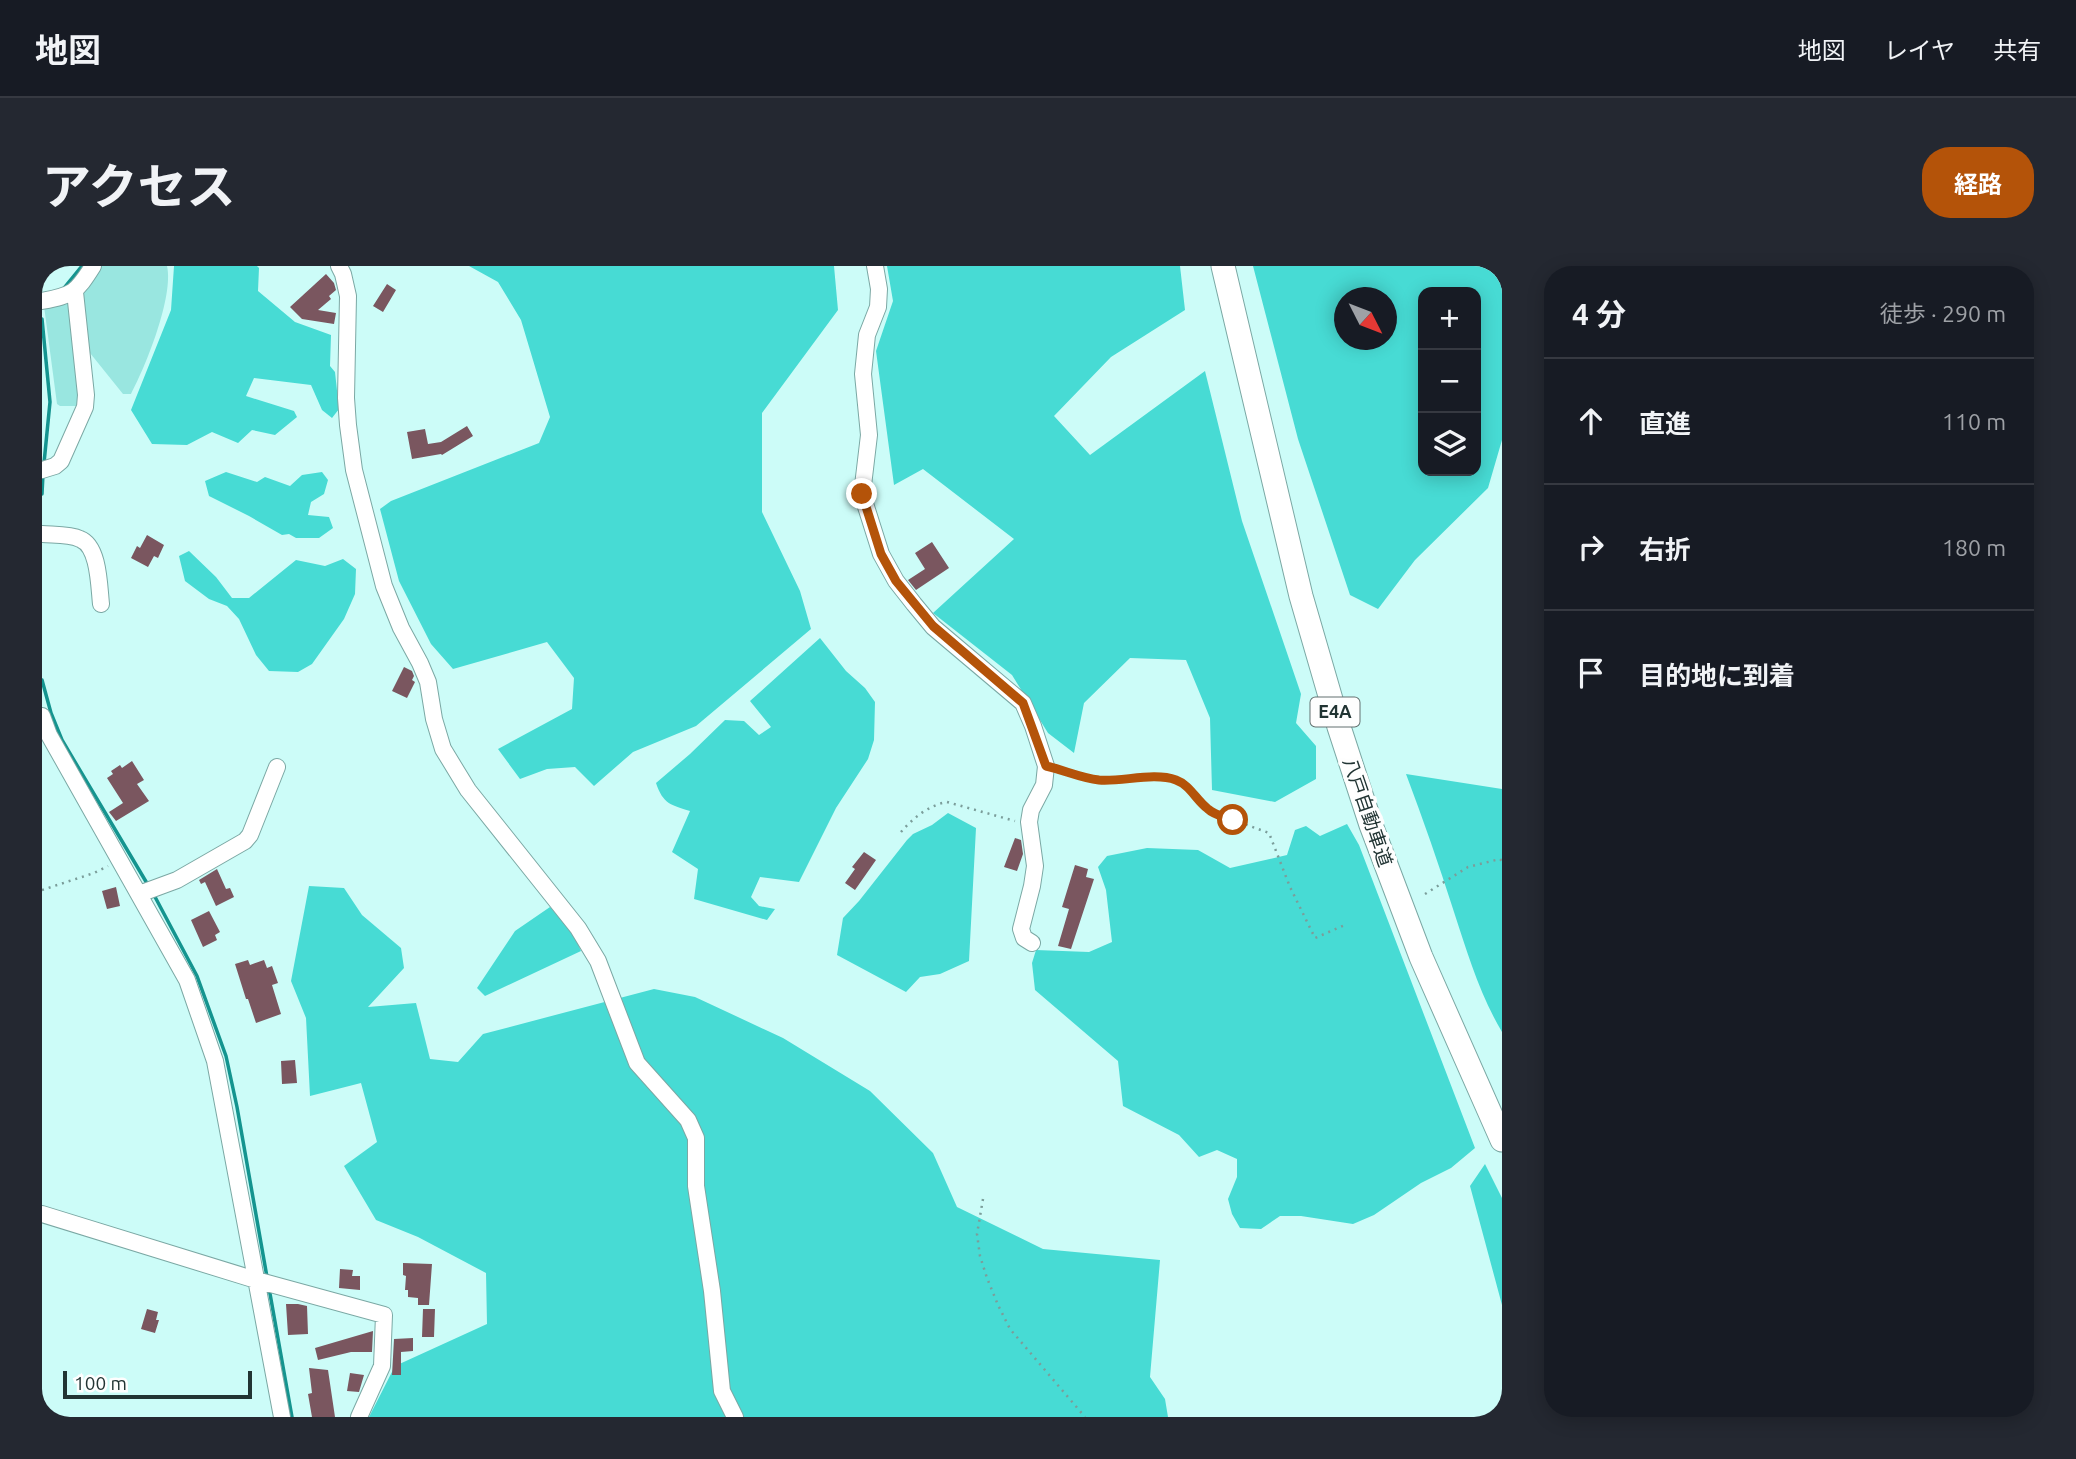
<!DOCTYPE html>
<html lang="ja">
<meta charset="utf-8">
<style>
:root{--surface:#171b24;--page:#242831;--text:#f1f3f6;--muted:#9ea1a6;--line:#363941;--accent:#b45309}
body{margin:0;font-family:Ubuntu,"Noto Sans JP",sans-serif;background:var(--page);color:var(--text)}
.controls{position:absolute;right:21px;top:21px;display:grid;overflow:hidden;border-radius:14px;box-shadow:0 4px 18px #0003}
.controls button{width:63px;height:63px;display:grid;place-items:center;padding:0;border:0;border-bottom:2px solid var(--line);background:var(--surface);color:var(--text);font:35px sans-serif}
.compass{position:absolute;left:1292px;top:21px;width:63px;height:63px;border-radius:50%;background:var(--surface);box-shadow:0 4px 18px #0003;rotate:132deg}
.scale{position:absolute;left:21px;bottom:18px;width:189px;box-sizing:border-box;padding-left:7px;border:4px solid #213433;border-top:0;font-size:19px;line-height:24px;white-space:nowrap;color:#213433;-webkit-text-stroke:5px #fefefe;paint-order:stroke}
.stop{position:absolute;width:21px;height:21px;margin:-16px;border:5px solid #b45309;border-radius:50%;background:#fff}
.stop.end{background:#b45309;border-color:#fff;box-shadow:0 2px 7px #0008}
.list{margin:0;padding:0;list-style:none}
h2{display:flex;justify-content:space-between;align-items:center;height:91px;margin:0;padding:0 28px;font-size:30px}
h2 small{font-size:23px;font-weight:400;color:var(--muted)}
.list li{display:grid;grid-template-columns:46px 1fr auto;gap:21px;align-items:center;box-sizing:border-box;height:126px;padding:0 28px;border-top:2px solid var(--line)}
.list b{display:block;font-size:26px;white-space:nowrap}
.list em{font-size:23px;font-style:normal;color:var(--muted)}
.icon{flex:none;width:38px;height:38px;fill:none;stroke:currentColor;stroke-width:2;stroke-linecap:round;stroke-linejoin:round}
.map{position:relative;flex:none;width:1460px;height:1151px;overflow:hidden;border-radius:28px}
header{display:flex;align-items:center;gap:42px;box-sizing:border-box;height:98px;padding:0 35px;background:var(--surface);border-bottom:2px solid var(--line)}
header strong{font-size:33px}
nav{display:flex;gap:38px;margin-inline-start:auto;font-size:24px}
.intro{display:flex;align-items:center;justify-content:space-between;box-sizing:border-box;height:168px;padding:0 42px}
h1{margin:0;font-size:49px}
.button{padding:18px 32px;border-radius:28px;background:var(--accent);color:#fff;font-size:24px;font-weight:700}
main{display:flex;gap:42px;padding:0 42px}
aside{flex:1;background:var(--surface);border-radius:28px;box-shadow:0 4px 18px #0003}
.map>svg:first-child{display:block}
.green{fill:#99e6e0}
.forest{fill:#47dbd4;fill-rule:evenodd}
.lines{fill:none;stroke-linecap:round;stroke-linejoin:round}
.stream{stroke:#14948f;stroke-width:3.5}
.building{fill:#7a565f}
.minor-casing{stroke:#7ba8a4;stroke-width:18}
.highway-casing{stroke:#7ba8a4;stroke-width:25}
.path{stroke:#7b9d9a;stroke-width:2.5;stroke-dasharray:2 5;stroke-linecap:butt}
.minor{stroke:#fff;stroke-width:16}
.highway{stroke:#fff;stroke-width:23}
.route{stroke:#b45309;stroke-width:9}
.labels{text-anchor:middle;stroke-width:7;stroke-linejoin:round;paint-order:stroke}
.shield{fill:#fefefe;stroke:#637170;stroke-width:2}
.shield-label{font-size:18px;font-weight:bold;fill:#213433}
.street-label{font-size:19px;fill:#213433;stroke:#fefefe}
</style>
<header>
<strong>地図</strong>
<nav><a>地図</a><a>レイヤ</a><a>共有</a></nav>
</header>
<div class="intro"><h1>アクセス</h1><a class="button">経路</a></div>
<main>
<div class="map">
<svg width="1460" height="1151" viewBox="0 0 1460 1151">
<rect width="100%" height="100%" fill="#ccfcf8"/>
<path class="green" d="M55,0h70c7,30 -21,100 -36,128h-8l-37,-46 -3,-60z
M24,34l2,3 14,95 -3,8h-19l-3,-2 -13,-98z"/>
<path class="forest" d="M132,0h83l2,2 -1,23 37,31 36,13 -1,31 5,6 4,37 -7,9 -10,-8 -11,-25 -57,-7 -8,18 48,15 3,6 -22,18 -23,-5 -14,13 -26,-11 -25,13 -35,-1 -21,-34 40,-100z
M427,0h365l4,44 -76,103v99l38,79 11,38 -115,97 -63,26 -39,34 -19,-19 -28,2 -27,10 -22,-30 74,-40 2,-31 -27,-36 -94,27 -22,-25 -32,-63 -19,-72 11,-8 148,-58 11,-26 -29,-97 -23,-38z
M845,0h293l5,44 -74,47 -57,59 36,39 115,-84 37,150 59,173 -5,29 20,23v33l-41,23 -63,-12 -2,-72 -24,-58 -56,-2 -46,45 -10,50 -26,-20 -36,-58 -79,-62 81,-74 -91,-70 -29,16 -18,-134 17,-50z
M1211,0h249v174l-14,48 -73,72 -37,49 -28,-14 -52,-156zM1381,26h53v179h-53zM1302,32h42v42h-42z
M184,206l31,10 8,-5 25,9 12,-11 20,-3 6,8 -4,14 -13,8 -3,13 21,2 4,11 -14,10h-23l-7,-4 -7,1 -33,-19 -40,-20 -4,-15z
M147,285l27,26 16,21h17l47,-38 29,6 18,-7 13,10 -1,25 -11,25 -32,45 -14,8 -29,-1 -13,-16 -17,-36 -12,-13 -18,-7 -24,-18 -6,-25z
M778,372l26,33 19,17 10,14 -1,38 -6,19 -32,49 -37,74 -39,-5 -9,20 8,9 16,3 -8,11 -73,-21 4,-30 -26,-17 18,-41c-19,-6 -27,-7 -34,-28l34,-29 35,-34 19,1 15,14 12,-8 -21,-26z
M1364,508l96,15v243c-22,-37 -35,-80 -48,-120 -15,-47 -31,-93 -48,-138z
M906,547l28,15 -7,133 -29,13 -20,3 -14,15 -69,-37 6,-37 16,-17 48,-61 6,-6 19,-9z
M1305,558l12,21 116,303 -24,20 -30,15 -47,32 -21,9 -52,-8h-21l-19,13 -21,-1 -8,-14 -4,-15 9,-22v-18l-20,-9 -18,7 -20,-22 -56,-29 -5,-45 -83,-71 -3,-27 4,-13 53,2 23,-10 -6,-52 -8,-23 9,-11 40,-8 51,2 32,18 57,-13 8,-25 11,-4 14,10z
M267,620l35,2 18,27 39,33 3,20 -36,39 48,-4 14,56 28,3 25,-28 171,-45 41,8 88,41 87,53 63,62 24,54 86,42 117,11 -10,117 15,22 3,18h-799l26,-51 92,-42 -1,-51 -68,-36 -42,-17 -32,-54 33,-24 -16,-59 -51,13 -4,-78 -15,-37z
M508,641l23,26 8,18 -96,45 -8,-8 38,-57z
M1443,898l17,34v107l-32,-119z"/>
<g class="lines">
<path class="stream" d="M22,22l18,-22
M0,53l8,83 -6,61
M0,228l1,-20
M0,414l9,33 11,27 86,145
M112,629l43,81 29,80 11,51 30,170
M227,1022l23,129"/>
</g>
<path class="building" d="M284,8l8,9 2,7 -7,6 2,3 -13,11 18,3 -2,11 -32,-5 -12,-12z
M345,18l9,6 -13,22 -10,-6z
M425,160l6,10 -31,19 -1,-1 -29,5 -5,-27 18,-3 3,15 13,-2z
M105,269l17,10 -6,13 -4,-2 -6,11 -17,-9 6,-12 3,2z
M890,276l17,26 -33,22 -8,-10 17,-11 -10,-16z
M362,401l8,4 2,5 -2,4 3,2 -8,16 -15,-7z
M90,495l12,19 -7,4 12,17 -33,20 -7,-9 14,-9 -16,-25 6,-4 -2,-3 9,-6 2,3z
M973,572l6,2 2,14 -6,17 -13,-4z
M822,586l12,8 -21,30 -10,-7 10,-14 -3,-2z
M1033,599l13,4 -2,8 8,2 -23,70 -13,-3 11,-37 -7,-2z
M175,603l9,20 4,-1 4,9 -18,9 -11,-24 -4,2 -2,-4z
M74,621l4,19 -13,3 -5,-18z
M167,645l11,21 -5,3 2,5 -14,7 -12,-27z
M206,694l2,5 14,-5 3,8 5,-2 6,17 -6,2 9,29 -25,9 -8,-24h-2l-11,-35z
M253,794l2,23 -15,1 -1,-23z
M361,997l29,1 -3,41h-11v-7l-10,-1v-7h-3l1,-14 -3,-1z
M298,1003l13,1 -1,6h8v14l-21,-2z
M244,1038h12l9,2 1,28 -20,1z
M105,1043l11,3 -2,8h3l-4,13 -14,-4z
M381,1043h12l-1,28h-12z
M331,1065l-1,21h-21l-33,8 -3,-12z
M371,1072v13l-12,1v23h-9l2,-36z
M267,1102l19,2 7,47h-23l-4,-23 4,-1z
M308,1107l14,2 -5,17 -12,-1z"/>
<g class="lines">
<defs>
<path id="minor" d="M297,0l4,8 5,22 -2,102 2,27 6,45 30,116 17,42 19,35 8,19 6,37 9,30 25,41 110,138 20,33 39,102 51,57 8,18v48l16,105 10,100 13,26
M833,0l4,23 -1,18 -11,28 -4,39 6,61 -7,59 19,60 15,27 18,23 19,23 90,76 10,23 13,40 -2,19 -13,25 -2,12 6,44 -3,20 -11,43 3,9 8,5
M0,35c31,-6 34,-8 51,-35
M0,204l13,-4 6,-5 24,-54 1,-12 -11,-103
M0,268c12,1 28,0 38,5 19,7 19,47 21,65
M0,450l7,19 138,245 28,81 67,356
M97,628l38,-14 68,-39 5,-6 27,-68
M0,948l214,66 128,35 -2,51 -23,51"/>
<path id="highway" d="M1181,0l78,330 38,131 32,98 50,132 81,183"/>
</defs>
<use href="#minor" class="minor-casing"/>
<use href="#highway" class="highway-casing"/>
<path class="path" d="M1018,503l20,8 20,3h27l28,-3 18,2 11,5 25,27 60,22 21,54 25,51 30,-13
M859,566c12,-14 28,-27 46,-30l68,19
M0,624l52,-17 14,-7
M1383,628l43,-27 32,-8 2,2
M941,933l-6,35 3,22 7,22 11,27 12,24 75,88"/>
<use href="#minor" class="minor"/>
<use href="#highway" class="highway"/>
</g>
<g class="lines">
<path class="route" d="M820,228l19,60 15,27 37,45 90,77 23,63c18,4 35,12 53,14 23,2 55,-8 77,0 14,5 20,20 32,29 6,6 17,8 25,11"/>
</g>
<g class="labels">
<rect class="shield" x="1268.5" y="431.5" width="49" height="29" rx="5"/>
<g class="shield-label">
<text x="1293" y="452">E4A</text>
</g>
<g class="street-label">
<text transform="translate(1326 546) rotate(71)" y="7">八戸自動車道</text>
</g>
</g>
</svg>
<div class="controls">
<button>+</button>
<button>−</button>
<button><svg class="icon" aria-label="layers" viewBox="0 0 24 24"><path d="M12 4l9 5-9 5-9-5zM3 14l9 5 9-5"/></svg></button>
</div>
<svg class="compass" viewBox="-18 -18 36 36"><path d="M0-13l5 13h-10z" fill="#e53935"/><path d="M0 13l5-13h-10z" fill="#9ea1a6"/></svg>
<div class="scale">100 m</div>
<div class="stop" style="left:1191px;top:554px"></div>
<div class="stop end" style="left:820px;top:228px"></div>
</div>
<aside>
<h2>4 分<small>徒歩 · 290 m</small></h2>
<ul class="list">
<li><svg class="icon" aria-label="ahead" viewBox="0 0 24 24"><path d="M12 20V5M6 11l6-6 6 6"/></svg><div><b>直進</b></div><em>110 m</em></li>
<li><svg class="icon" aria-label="right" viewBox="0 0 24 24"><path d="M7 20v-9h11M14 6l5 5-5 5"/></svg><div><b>右折</b></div><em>180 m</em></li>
<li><svg class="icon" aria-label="arrive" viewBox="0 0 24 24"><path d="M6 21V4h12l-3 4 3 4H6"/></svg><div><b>目的地に到着</b></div></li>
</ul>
</aside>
</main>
